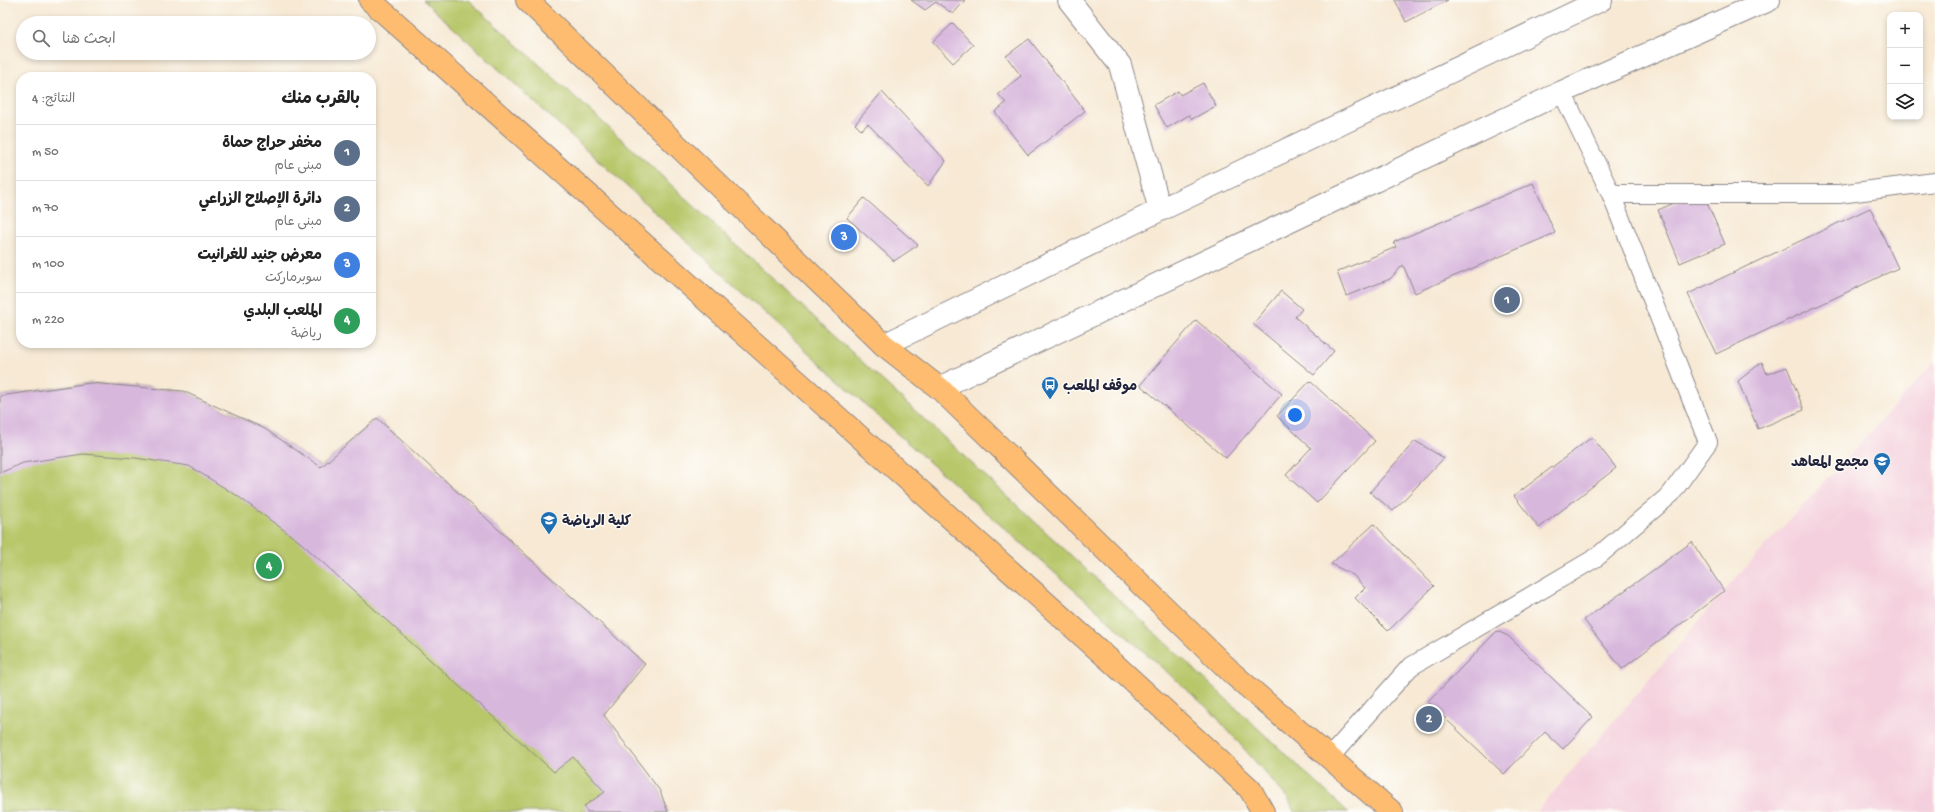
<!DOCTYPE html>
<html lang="ar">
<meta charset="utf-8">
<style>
:root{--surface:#fff;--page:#f6f6f6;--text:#222;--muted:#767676;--line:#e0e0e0;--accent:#1f6fb2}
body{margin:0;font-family:"Gochi Hand","Playpen Sans Arabic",sans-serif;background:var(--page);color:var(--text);direction:rtl}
.controls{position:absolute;right:12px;top:12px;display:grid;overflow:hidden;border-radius:8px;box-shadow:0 2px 6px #0003}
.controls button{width:36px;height:36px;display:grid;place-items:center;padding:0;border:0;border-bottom:1px solid var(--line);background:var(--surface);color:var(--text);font:20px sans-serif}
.you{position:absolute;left:1295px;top:415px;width:14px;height:14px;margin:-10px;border:3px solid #fff;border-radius:50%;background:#1a73e8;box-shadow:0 0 0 6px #1a73e833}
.badge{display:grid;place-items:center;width:26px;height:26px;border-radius:50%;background:var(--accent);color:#fff;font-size:13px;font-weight:700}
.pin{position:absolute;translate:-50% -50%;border:2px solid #fff;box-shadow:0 1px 4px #0006}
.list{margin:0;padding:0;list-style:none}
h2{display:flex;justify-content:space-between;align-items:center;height:52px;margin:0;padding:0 16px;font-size:17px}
h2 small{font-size:13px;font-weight:400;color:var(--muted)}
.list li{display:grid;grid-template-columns:26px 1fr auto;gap:12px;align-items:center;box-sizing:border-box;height:56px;padding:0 16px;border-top:1px solid var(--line)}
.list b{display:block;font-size:15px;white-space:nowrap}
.list p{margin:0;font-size:13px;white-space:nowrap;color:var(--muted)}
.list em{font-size:13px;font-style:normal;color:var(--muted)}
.icon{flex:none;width:22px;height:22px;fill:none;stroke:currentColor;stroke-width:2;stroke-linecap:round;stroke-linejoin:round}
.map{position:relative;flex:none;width:1935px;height:812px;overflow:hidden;direction:ltr}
.search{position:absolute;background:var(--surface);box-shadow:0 2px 6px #0003;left:16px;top:16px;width:360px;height:44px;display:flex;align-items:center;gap:10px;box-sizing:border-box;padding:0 14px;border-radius:22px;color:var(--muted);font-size:15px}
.panel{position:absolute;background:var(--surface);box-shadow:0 2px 6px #0003;left:16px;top:72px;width:360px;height:276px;border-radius:16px;direction:rtl}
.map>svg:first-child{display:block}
.built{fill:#f4cfdd}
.green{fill:#b8c76a;stroke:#6d7452}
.building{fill:#d8b7dd}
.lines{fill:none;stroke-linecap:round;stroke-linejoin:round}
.lane-casing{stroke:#8c8688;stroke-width:20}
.street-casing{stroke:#8c8688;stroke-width:24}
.primary-casing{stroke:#8c8688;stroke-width:24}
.lane{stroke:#fff;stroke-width:18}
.street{stroke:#fff;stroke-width:22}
.primary{stroke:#febc70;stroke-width:22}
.labels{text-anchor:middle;stroke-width:3;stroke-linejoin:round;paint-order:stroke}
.poi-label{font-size:14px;font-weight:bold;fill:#22223b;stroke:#fdfcf7;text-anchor:start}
</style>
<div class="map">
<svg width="1935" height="812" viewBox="0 0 1935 812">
<rect width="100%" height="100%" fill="#fdfcf7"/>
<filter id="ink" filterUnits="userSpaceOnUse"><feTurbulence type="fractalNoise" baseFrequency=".025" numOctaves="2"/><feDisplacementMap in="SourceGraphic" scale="8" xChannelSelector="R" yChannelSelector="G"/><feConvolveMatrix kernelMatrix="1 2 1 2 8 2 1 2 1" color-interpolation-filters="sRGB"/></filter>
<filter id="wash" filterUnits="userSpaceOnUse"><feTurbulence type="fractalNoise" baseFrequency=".012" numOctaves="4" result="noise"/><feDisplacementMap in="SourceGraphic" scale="16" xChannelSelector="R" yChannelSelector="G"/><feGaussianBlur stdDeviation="0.9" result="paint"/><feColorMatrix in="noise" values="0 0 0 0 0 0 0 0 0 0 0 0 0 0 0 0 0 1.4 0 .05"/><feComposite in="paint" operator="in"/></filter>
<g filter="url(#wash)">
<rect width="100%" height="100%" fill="#f7e9d4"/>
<path class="built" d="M1935,362v450h-398l187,-221z"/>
<path class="green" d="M423,0h45l172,156 708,656h-54l-5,-12 -78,-89 -318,-281z
M90,383l93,8 82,38 56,38 56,-49 268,246 -41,51 56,76 8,21h-668v-416z"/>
<g id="blocks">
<path class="building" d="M911,0h54l-12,14 -17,-12 -11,8z
M1395,0h53l-42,22z
M953,23l20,22 -20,18 -20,-21z
M1029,39l56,72 -57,44 -33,-43 11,-9 -8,-9 23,-18 -15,-20z
M1203,83l13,23 -24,13 -3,-4 -22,13 -13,-23 24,-14 2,4z
M882,92l64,69 -18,25 -60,-62 -7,6 -6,-6z
M1533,183l22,50 -140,60 -12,-28 -13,14 -44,17 -9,-24 59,-25 -2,-5z
M1702,191l23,53 -45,19 -22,-53z
M864,198l54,47 -24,16 -47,-43z
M1870,208l28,60 -182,86 -28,-60z
M1281,291l21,18 -7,8 39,34 -20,24 -61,-51z
M1196,320l86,74 -56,64 -86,-73z
M1762,362l5,12 20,-7 17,43 -46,19 -20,-48z
M1310,381l65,60 -58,62 -31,-28 25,-27 -34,-32z
M90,383l93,8 82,38 56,38 56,-49 268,246 -41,51 56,76 8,21h-81l-3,-6 21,-14 -32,-35 -19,15 -254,-230 -64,-47 -47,-29 -54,-8 -52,-4 -60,9 -23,10v-77z
M1592,437l24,31 -77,60 -25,-32z
M1415,441l29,17 -51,53 -23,-19z
M1374,524l60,62 -46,45 -33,-33 10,-10 -12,-13 -22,-11z
M1692,542l32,49 -102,78 -38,-49z
M1497,631l11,5 85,81 -30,32 -18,-17 -41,42 -76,-72z"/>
</g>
</g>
<g filter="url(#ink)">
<use href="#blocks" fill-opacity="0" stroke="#8c8688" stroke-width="1"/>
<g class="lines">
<defs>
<path id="lane" d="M1611,194h228l96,-12
M1329,758l81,-91 187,-110 74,-63 37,-52 -97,-248 -49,-102"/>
<path id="street" d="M1069,0l51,65 40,145
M884,345l276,-135 441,-210
M939,388l623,-296 207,-92"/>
<path id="primary" d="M370,0l742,662 138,127 13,23
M527,0l357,345 55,43 294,286 159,138"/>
</defs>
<use href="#lane" class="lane-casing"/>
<use href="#street" class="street-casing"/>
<use href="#primary" class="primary-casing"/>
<use href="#lane" class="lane"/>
<use href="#street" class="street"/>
<use href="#primary" class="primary"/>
</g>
</g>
<defs>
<symbol id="bus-pin" viewBox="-11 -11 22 30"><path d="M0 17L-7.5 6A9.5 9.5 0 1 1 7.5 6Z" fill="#1f6fb2" stroke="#fdfcf7"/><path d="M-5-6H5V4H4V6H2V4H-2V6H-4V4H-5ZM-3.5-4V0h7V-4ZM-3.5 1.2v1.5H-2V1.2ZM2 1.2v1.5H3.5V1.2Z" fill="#fff"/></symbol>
<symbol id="school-pin" viewBox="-11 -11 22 30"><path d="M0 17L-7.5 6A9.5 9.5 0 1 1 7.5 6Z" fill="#1f6fb2" stroke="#fdfcf7"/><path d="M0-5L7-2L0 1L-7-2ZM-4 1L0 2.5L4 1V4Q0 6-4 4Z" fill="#fff"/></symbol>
<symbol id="university-pin" viewBox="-11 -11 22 30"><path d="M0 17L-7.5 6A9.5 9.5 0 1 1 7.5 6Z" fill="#1f6fb2" stroke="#fdfcf7"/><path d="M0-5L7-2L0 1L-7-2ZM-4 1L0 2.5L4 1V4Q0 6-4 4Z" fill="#fff"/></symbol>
</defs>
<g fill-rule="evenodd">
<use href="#bus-pin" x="1040" y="375" width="20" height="27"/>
<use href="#school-pin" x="1872" y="451" width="20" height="27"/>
<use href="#university-pin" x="539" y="510" width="20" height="27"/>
</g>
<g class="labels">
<g class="poi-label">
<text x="1063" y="390">موقف الملعب</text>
<text x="1869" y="466" text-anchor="end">مجمع المعاهد</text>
<text x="562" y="525">كلية الرياضة</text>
</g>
</g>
</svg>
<div class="controls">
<button>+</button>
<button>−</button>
<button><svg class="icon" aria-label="layers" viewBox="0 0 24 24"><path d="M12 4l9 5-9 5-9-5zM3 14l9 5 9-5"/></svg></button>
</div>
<div class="you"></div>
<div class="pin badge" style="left:1507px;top:300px;background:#5c6f8a">1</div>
<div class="pin badge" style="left:1429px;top:719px;background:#5c6f8a">2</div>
<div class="pin badge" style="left:844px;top:237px;background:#3f7fe0">3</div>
<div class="pin badge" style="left:269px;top:566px;background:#2e9e5b">4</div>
<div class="search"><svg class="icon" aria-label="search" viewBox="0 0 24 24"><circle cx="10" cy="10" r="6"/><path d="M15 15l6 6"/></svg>ابحث هنا</div>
<section class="panel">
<h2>بالقرب منك<small>النتائج: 4</small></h2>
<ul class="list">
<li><span class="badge" style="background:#5c6f8a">1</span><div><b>مخفر حراج حماة</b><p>مبنى عام</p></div><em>50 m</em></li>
<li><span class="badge" style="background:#5c6f8a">2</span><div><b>دائرة الإصلاح الزراعي</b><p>مبنى عام</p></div><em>70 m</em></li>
<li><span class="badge" style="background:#3f7fe0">3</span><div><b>معرض جنيد للغرانيت</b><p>سوبرماركت</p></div><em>100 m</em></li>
<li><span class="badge" style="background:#2e9e5b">4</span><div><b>الملعب البلدي</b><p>رياضة</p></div><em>220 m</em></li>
</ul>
</section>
</div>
